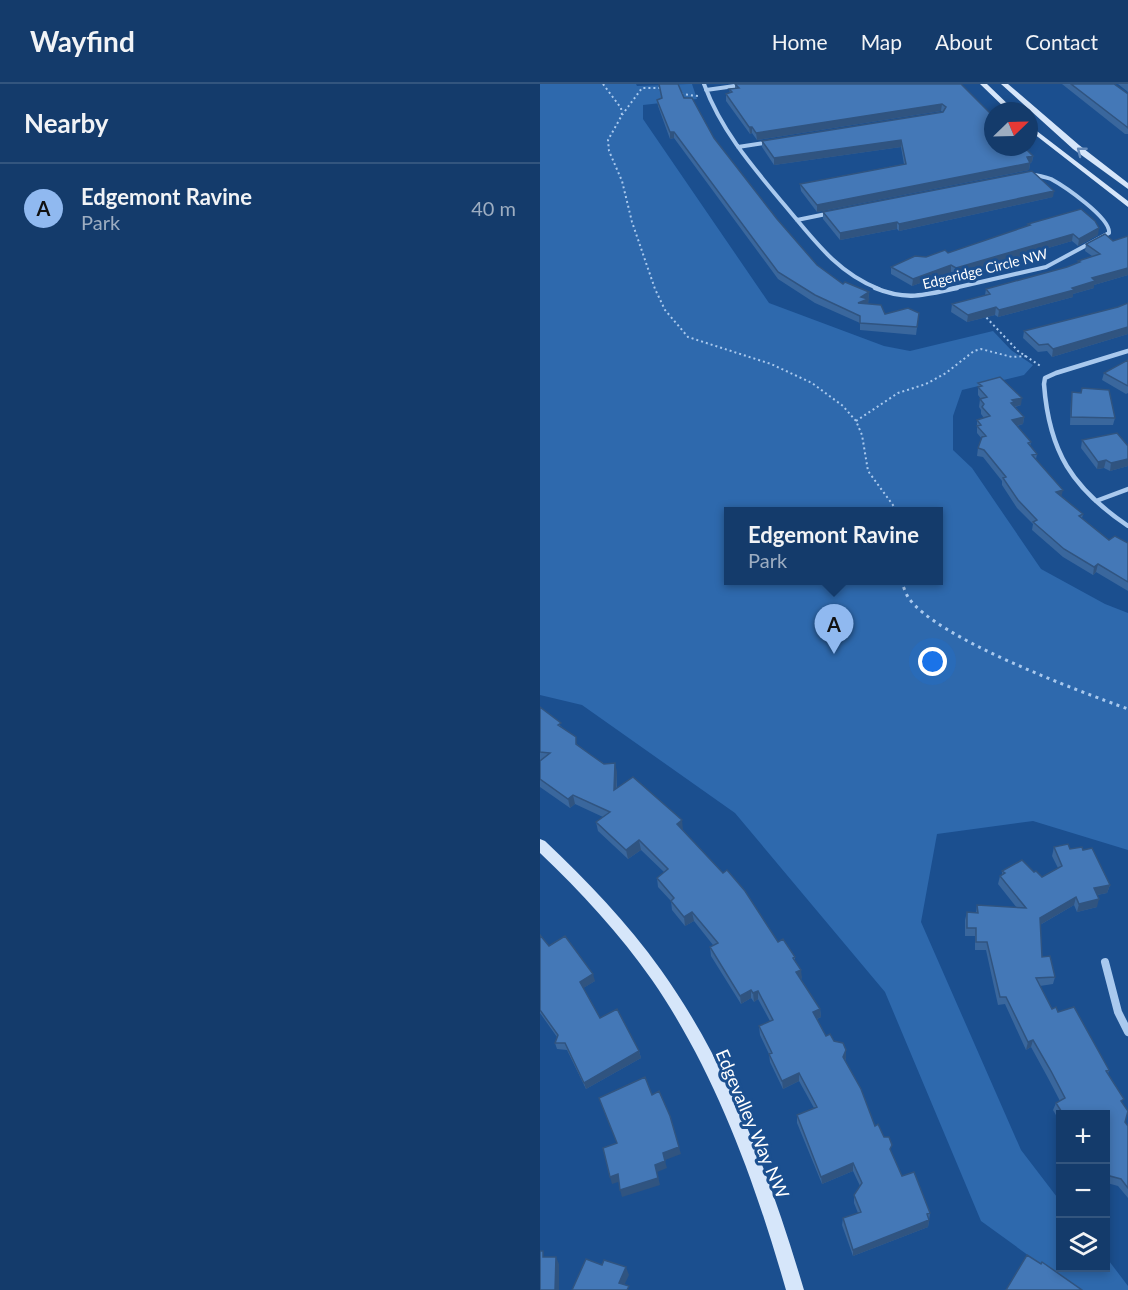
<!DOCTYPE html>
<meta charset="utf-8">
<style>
:root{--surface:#143b6b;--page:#214673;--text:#f1f3f6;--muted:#9dadc1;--line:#33557e;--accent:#90b9f0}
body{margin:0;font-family:Lato,sans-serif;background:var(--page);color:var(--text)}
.controls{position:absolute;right:18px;bottom:18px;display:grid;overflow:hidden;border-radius:0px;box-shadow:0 3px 9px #0003}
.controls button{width:54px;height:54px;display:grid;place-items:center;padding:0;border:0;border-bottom:2px solid var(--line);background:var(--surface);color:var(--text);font:30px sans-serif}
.compass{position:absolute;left:444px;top:18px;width:54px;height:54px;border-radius:50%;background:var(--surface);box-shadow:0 3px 9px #0003;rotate:67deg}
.you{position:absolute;left:393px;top:578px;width:21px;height:21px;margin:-15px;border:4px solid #fff;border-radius:50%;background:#1a73e8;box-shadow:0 0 0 9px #1a73e833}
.badge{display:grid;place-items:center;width:39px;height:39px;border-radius:50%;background:var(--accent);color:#111;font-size:20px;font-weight:700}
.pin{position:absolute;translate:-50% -50px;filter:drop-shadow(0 2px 3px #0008)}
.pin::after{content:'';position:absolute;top:32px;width:21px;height:18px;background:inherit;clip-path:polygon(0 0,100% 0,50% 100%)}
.popup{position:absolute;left:184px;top:423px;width:219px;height:78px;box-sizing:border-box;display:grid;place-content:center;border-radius:0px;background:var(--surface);filter:drop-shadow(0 2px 4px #0005);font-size:20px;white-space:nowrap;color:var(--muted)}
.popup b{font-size:22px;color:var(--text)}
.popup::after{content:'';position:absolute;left:50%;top:100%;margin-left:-12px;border:12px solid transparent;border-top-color:var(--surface)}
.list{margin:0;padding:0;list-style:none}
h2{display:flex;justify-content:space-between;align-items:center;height:78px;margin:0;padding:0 24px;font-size:26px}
h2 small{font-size:20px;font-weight:400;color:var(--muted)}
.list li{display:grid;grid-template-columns:39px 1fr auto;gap:18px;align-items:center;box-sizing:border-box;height:90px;padding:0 24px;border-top:2px solid var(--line)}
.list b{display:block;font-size:22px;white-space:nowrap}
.list p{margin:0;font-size:20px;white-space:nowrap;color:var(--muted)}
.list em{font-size:20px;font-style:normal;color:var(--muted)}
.icon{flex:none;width:33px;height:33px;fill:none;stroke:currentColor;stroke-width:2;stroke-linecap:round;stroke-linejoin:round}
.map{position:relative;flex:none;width:588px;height:1206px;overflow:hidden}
header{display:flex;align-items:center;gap:36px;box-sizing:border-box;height:84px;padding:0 30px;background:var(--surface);border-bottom:2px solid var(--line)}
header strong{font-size:28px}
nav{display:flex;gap:33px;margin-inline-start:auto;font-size:21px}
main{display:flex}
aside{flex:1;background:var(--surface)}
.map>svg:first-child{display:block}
.green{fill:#2e69ad;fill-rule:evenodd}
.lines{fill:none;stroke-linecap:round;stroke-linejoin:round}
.path-far1{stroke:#a9c9ee;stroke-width:2;stroke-dasharray:2 3;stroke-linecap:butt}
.path{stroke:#a9c9ee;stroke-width:3;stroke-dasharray:3 4.5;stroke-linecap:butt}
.street-far2{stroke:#a9c9ee;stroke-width:4}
.street-far1{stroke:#a9c9ee;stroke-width:4.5}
.street{stroke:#a9c9ee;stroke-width:8}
.secondary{fill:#d6e6fa;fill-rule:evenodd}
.wall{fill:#3a679d}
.shaded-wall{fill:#305480}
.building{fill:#4478b7;stroke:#305480;stroke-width:1.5}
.oneway{stroke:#668bba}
.labels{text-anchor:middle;stroke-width:6;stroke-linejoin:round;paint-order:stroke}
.far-street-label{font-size:14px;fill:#fff;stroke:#1b4f8f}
.near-street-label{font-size:18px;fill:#fff;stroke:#1b4f8f}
</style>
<header>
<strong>Wayfind</strong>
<nav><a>Home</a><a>Map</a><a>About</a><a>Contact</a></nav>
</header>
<main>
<aside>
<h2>Nearby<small></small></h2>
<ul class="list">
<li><span class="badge">A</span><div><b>Edgemont Ravine</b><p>Park</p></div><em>40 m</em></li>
</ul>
</aside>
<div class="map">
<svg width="588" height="1206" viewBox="0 0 588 1206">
<rect width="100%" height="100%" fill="#1b4f8f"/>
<path class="green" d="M0,0h96l1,2 55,-2 5,15 -54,6v14l126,184 115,43 26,5 83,-20 18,19 22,15 -9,10 -62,15 -9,26v34l19,18 69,101 64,35 23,9v237l-95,-29 -96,13 -16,88 100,228 39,51v67h46v-11l22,29v4h-52l-95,-69 -96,-229 -150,-179 -153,-108 -42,-10zM189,428h210v68h-210z"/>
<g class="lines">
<path class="path-far1" d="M63,0l18,24 1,7 -14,25 1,11 13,30 10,41 23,67 10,21 23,27 83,27 41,19 31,23 13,15 6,14 6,36 30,41
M141,10l17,2
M82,31l20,-27h21
M443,230l35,37 24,16
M316,337l42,-28 28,-9 20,-11 28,-22 7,-2 31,8 15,-1"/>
<path class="path" d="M361,496c2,5 4,12 7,17 27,41 171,94 220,112"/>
<path class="street-far2" d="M164,0c17,46 47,81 78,118 29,34 53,70 97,87
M166,6l43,-6
M198,63l32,-5
M257,136l34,-7
M410,205l96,-22 63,-34c2,-15 -45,-47 -58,-54 -8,-3 -16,-4 -24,-5"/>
<path class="street-far1" d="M335,204c32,13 49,7 82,0
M588,267l-72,22 -11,5 -1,6c5,68 28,104 84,142
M556,417l32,-12"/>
<path class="street" d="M565,878l13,50 10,20"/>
<path class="secondary" d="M440,0h7l28,27h-7z
M461,0h7l71,61 49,38v6l-55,-40z
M489,41l99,76v6l-99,-77z
M0,755l5,2c42,40 82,81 116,129 68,95 110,209 143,320h-18c-31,-108 -70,-217 -134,-310 -32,-46 -71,-88 -112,-127z"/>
</g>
<path class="wall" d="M119,0h19l6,14 30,40 63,81 40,46 26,19 26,8 -1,12 17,10 34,-1 -3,22 -56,-5v-7l-45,-20 -37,-24 -104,-141 -4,1 -12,-33 -1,-6 4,-2z
M195,0h226l72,72 -1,6 -2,1 -1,7 -212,42 -16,-21 -1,-7 104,-20 -3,-17 -127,18 -12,-18v-6l181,-29 -2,-1 -184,29 -5,-7 -2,1 -24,-33v-7l4,-1 -1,-4h6z
M522,0h52l14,10v40h-3z
M578,0h10v8z
M513,113l-154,34 -2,-2 -57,11 -17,-21v-7z
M488,140l70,11 -20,11 -6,-5 -116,34 -5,-3 -39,14 -21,-12v-7l57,-14 80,-27z
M588,152v39l-34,10v3l-21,6v3l-75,20 -3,-2 -28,7 -16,-10 1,-8 33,-9 1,-6 81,-22 11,-4v-2l14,-5 -7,-5 1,-7 27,-3z
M588,219v31l-76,23 -5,-6 -9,1 -15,-14 1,-7 94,-24z
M588,276v33l-2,1 -24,-14 2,-7z
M438,299l43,22 -6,2 9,10 -1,7 -6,2 14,16 -1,4 7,8 -1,5 26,38 21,17 -1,4 27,22 19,3v48l-32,-19 -3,3 -30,-18 -31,-27 1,-6 -16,-16 -15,-23v-4l-19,-24 -6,-1 1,-8 4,-9 -5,-6v-13l7,-2 -3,-4v-4l-2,-3 1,-8h1l-3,-4z
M542,304l33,30 -2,7h-43l1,-26 1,-7h9z
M542,356l46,6v20l-18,5 -6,-3 -7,1 -16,-21z
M0,623l23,21 15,17 13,10 26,17v17l66,41 95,112 17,15v4l7,17 -2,1 20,30 1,8 -4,2 9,17 20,14v8l-1,3 30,65 16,27 11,23 28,37 -2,14 -75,29 -11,-31 1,-7 15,-5 -4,-10v-8l6,-9 -7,-15 -31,13 -25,-61v-8l17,-7 -15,-27 -16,8 -13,-27 -1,-8 -9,-19 -1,-9 11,-5 -12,-22 -4,3 -3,-4 -10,6 -30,-48 -1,-9 3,-2 -19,-24 -9,5 -13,-16 -1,-9 -13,-14 -1,-9 7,-6 -23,-22 -13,9 -30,-28 -2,-9 7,-5 -28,-13 -5,4 -30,-21z
M514,763l29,3 27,35 -3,8 -10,2v12l-20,5 -3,-7 -34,20 2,32 13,20 -2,7 -13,2 12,23 6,3 51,58 -1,4 14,29 3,19 3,4v72l-10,-12 -11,-3 -1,-3v-66h-46v8l-7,-12 3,-7 4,-2 -12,-23 -17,-31 -5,3 -21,-46 -7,1 -12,-55h-11v-14h-10v-16l2,-8 9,1 1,-8 40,3 -19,-24 2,-8 2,-1v-4l32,1 8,5 16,-9 -6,-12z
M0,851l9,11 46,35 -12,7 17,30 39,33 2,7 -55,31 -19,-39 -10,-1 -2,-6 2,-6 -17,-24z"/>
<path class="shaded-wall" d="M402,20l-1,7 -184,29 -1,-7z
M209,43h3v6l-2,1z
M130,48h4v6l-4,1z
M361,56v7l-127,18v-7z
M493,72l-1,6 -6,2 1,-7z
M490,79l-1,7 -212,42v-7z
M514,107l-1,6 -154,34v-7z
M357,138v7l-57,11v-7z
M559,144l-1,7 -20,11 1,-7z
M533,150l-1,7 -116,34v-7z
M411,181v7l-39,14 1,-7z
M588,184v7l-34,10v3l-21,6v3l-75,20 1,-7 73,-22 20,-10z
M329,208l-1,14 -10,4 3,-13z
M456,223l-1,8 -28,7 1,-7z
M588,243v7l-76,23 1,-8z
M482,314l-1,7 -8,2v3l-1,-10z
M484,333l-1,7 -12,3 1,-7z
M588,375v7l-18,5 1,-8z
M566,376l-2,8 -7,1 1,-7z
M523,406l-2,8 -5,-6z
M558,480l-2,8 -3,3 1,-8z
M75,679l2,9 -1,28 -2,-10z
M33,711l2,9 -5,4 -2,-9z
M142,736l1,10 -5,3 -1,-9z
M99,756l2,10 -13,9 -2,-9z
M570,801l-3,8 -15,3 2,-8z
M536,813l-2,8 -36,21 2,-8z
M559,815l-2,8 -20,5 2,-8z
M152,828l2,9 -9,5 -1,-9z
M261,886l1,8 -6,3v-9z
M53,890l2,7 -13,8 -2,-7z
M211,906v8l-10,6 -1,-8z
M218,907v8l-4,3 -1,-9z
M280,925l1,8 -7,3 -1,-8z
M493,956l-2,7 -5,3 2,-8z
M306,966v8l-3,8v-9z
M99,967l2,7 -55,31 -2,-6z
M259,989v8l-16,8 -1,-8z
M139,1063l2,7 -16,6 -2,-7z
M125,1077l2,7 -10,4 3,13 -38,12 -2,-7 35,-25z
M313,1079v8l-31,13 -1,-7z
M78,1090l3,7 -9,3 -2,-7z
M389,1136l-1,7 -75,29v-6z
M16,1173l3,7v26h-4z
M86,1183l3,8 -7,15 -3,-7z"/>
<path class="building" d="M119,0h19l6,14h8l22,40 63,81 40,46 26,19 2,-2 24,10 -8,5 7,2 -10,4 23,2 4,9 23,-6 11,5 -2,14 -57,-4v-7l-45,-21 -37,-23 -104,-140h-4l-13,-32 5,-2z
M195,0h226l32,32v31h31l9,9 -6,1 3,6 -213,42 -17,-21 106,-20 -5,-24 -127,18 -12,-17 181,-29 3,-5 -4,-3 -186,29 -4,-6h-3l-23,-33 6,-2 -3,-3 10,-1z
M531,0h43l14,10v34l-1,-1z
M492,87l22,20 -155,33 -2,-2 -57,11 -17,-21z
M541,125l14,12 4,7 -20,11 -6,-5 -117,34 -5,-3 -38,14 -22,-12 24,-11 11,1 19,-7 3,3 82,-28 -2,-1z
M565,150l8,7 15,-5v32l-36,10 3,3 -23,7 2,2 -75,20 -3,-3 -28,8 -16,-11 38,-10 -4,-5 81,-22 13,-5 -2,-1 22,-7 -14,-10z
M588,219v24l-75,22 -5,-5 -9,1 -15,-14 94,-24z
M588,276v26l-24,-13z
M460,293l22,21 -10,2 2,2 -3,1 13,14 -12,3 19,22 -3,1 9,11 -5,1 31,35 -7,2 27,22 -4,2 30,24 6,-4 13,7v39l-30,-18 -4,3 -30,-18 -31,-27 4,-2 -19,-20 -15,-22 3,-1 -22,-27 -6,-2 4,-11 4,-1 -9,-10 4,-1 -4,-5 13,-4 -8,-9 2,-3 -4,-5 7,-2 -9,-10 4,-1 -4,-3z
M542,304l27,2 6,28 -44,-1 1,-25 9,1z
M577,349l11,13v13l-17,4 -5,-3 -8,2 -16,-22z
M0,623l21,16 -3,2 18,12v7l15,11 13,9 11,-1 -1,27 19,-13 49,43 -5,4 46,49 4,-3 18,21 33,51 5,-3 12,18 -2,1 8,12 -5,2 24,37 -7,3 13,24 4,-2 4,7 9,2 3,7 -3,7 18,32 14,37 3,-2 6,13h5l3,8 -2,4 12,27 12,-4 16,41 -3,1 2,6 -76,30 -10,-32 18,-6 -7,-17 8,-12 -9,-20 -32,14 -24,-62 20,-8 -18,-34 -17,8 -13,-27 3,-1 -13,-27 14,-6 -15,-29 -5,2 -2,-3 -11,6 -30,-49 8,-4 -26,-31 -8,5 -13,-16 3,-3 -17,-20 11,-9 -29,-29 -13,10 -30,-28 14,-10 -37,-17 -5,4 -28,-20v-18l10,-8 -10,-1z
M528,760l2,5 12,-2 1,3 9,-2 18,37 -16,3 5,11 -20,5 -3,-7 -36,21 2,39 8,-1 5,21 -19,1 16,31 4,-2 2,5 16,-5 35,63 -3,1 18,28 -3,2 7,10 -3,11 3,4v62l-7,-9 -11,-3 -4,-6v-56h-43l-7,-11 9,-5 -14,-27 -18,-31 -5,2 -22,-45h-6l-13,-55h-11v-14h-9v-16l11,1 -1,-8 49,3 -26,-32 5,-3 -3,-2 20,-11 12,12 2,-1 6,6 20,-11 -8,-19z
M0,851l9,11 16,-10 28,38 -13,8 20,36 17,-9 22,42 -55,32 -19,-40h-10l3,-8 -18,-25z
M105,993l7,18 7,-4 11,25 9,31 -16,6 2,8 -10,4 3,13 -38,12 -2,-16 -8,3 -7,-29 14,-5 -18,-45z
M0,1167h3v6h13l-1,33h-15z
M487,1171l14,9 1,-2 40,28h-76z
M46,1175l16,6 2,-5 22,7 -7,16 10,3 -2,4h-55z"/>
<defs><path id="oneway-chevron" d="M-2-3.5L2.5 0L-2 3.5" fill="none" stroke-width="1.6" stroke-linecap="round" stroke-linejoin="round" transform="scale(1.5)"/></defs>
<use class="oneway" href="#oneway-chevron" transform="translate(541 67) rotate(-142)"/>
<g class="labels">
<g class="far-street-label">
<text transform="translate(445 185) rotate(-14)" y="5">Edgeridge Circle NW</text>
</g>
<g class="near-street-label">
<text transform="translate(212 1040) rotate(67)" y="6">Edgevalley Way NW</text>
</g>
</g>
</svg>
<div class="controls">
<button>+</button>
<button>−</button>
<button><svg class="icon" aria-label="layers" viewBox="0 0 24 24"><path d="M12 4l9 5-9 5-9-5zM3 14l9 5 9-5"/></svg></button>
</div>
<svg class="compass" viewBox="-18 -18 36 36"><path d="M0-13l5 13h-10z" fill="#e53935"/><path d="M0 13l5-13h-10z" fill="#9dadc1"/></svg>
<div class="you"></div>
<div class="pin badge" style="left:294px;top:570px">A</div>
<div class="popup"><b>Edgemont Ravine</b>Park</div>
</div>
</main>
